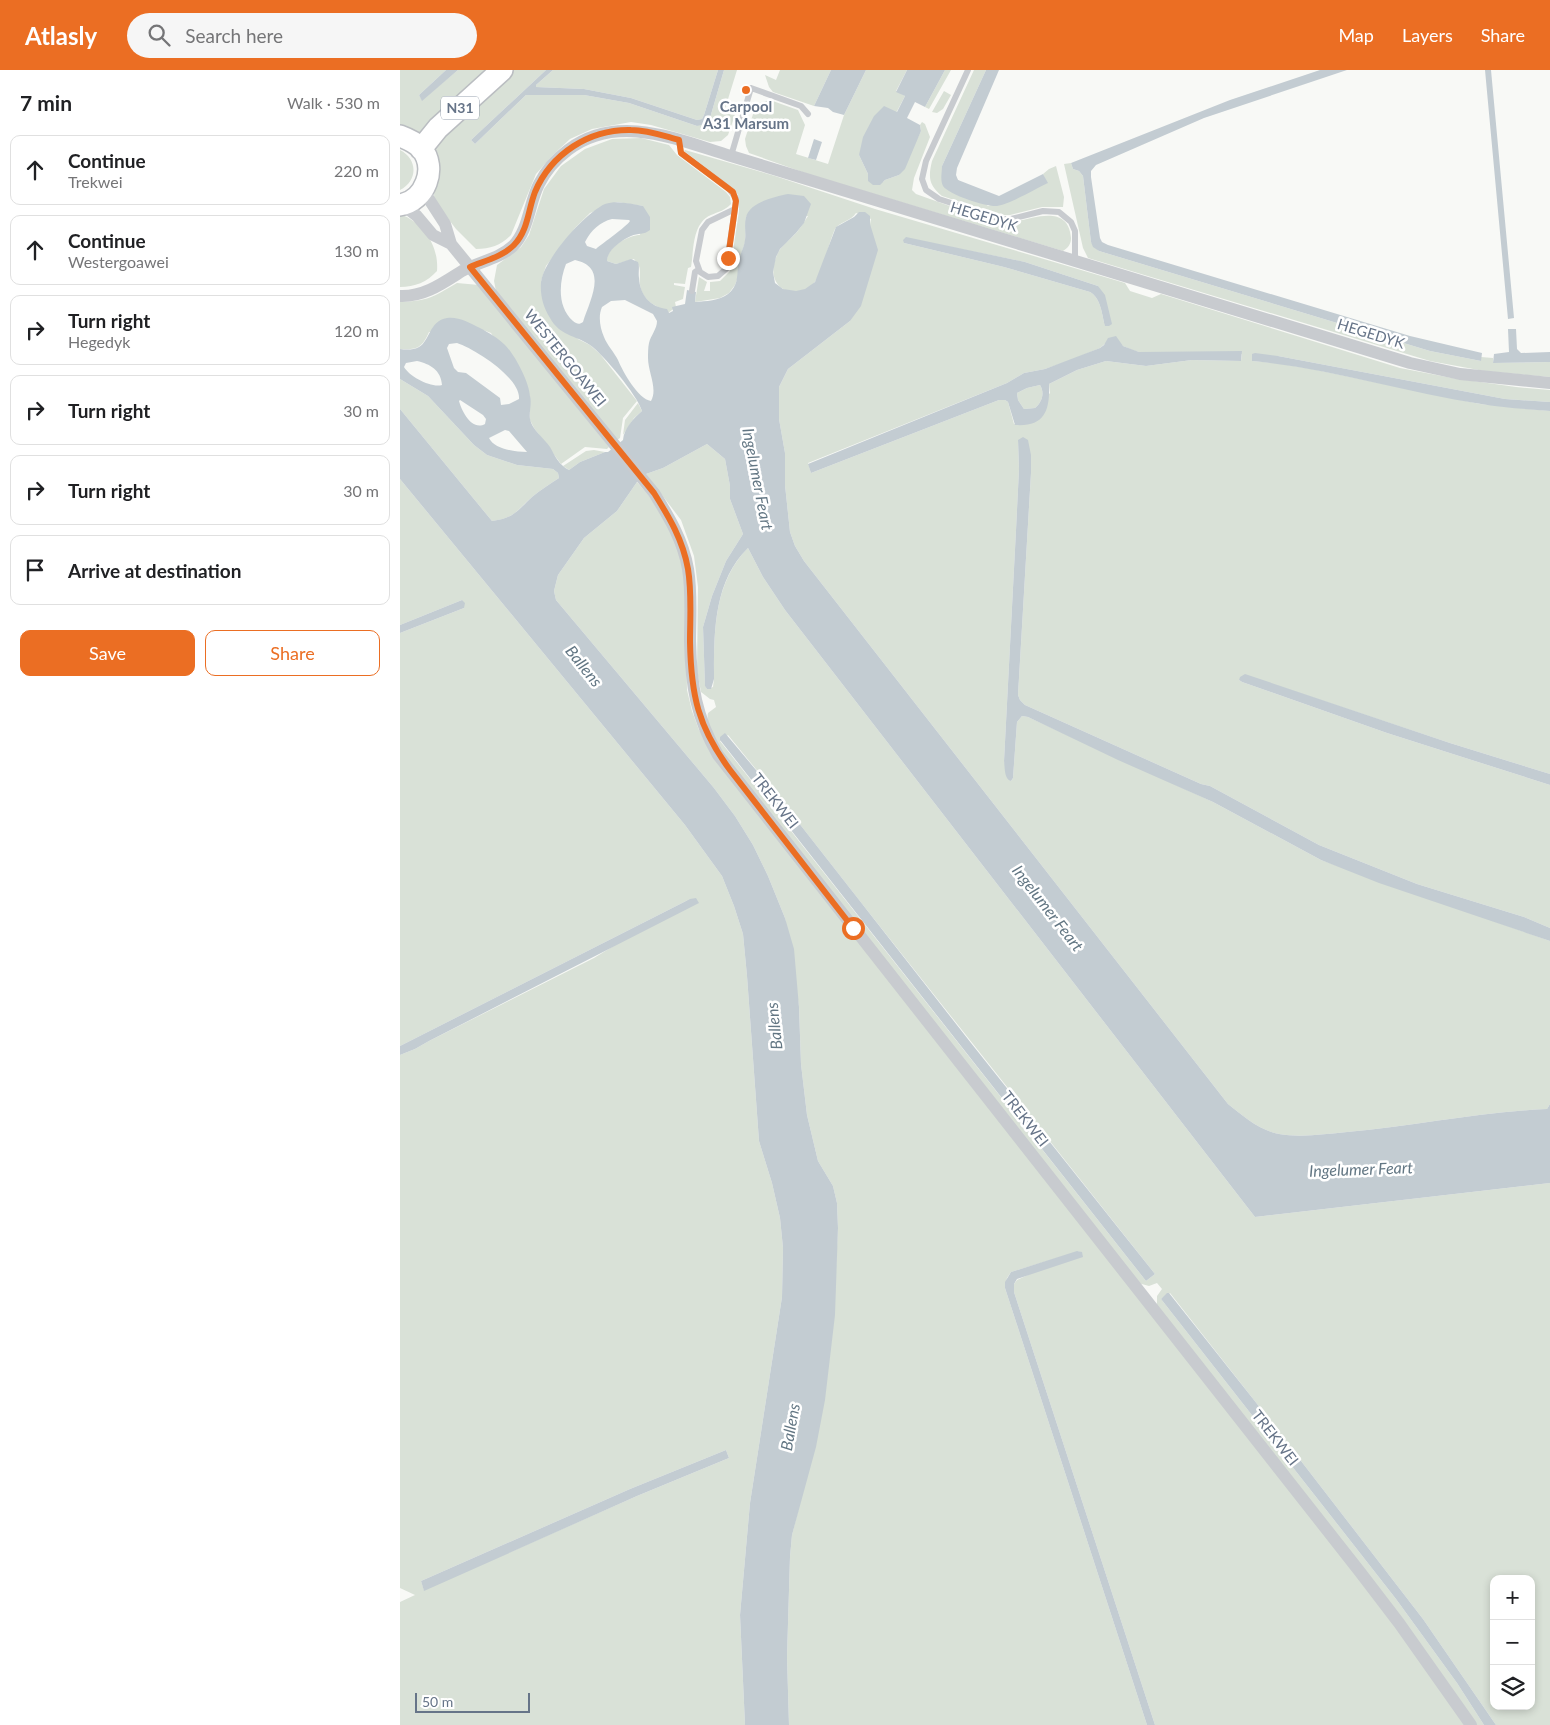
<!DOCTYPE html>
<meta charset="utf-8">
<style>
:root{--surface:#fff;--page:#f6f6f6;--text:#202124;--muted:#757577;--line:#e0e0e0;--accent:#eb6e23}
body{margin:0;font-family:Lato,sans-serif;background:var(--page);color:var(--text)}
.controls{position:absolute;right:15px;bottom:15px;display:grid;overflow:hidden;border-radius:10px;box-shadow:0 2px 8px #0003}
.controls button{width:45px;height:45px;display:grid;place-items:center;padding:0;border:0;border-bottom:1px solid var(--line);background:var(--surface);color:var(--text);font:25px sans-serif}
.scale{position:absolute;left:15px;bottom:12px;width:115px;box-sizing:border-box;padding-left:5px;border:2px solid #667488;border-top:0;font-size:14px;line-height:18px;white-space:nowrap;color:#667488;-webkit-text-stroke:4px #fff;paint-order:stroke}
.stop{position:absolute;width:15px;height:15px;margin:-11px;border:4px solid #eb6e23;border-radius:50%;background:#fff}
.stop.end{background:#eb6e23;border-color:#fff;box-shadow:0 1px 5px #0008}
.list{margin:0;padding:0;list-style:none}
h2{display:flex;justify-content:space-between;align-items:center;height:65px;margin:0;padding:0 20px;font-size:21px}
h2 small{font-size:16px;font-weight:400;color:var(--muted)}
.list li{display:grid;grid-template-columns:32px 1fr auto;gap:15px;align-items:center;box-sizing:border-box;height:70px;margin:0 10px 10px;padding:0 10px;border:1px solid var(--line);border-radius:10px}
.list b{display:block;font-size:19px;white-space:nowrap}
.list p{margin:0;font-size:16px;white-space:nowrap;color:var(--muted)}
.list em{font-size:16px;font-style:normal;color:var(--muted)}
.actions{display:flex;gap:10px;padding:15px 20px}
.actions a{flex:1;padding:11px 0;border:1px solid var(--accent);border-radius:10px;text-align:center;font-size:18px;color:var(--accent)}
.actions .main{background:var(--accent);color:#fff}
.icon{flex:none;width:28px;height:28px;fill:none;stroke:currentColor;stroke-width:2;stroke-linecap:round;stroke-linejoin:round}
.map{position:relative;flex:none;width:1150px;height:1655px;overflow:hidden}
header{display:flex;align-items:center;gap:30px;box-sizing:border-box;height:70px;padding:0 25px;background:var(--accent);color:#fff}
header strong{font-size:24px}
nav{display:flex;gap:28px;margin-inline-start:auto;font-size:18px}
.search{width:350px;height:45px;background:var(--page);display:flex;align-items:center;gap:12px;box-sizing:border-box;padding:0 18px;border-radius:28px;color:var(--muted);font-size:19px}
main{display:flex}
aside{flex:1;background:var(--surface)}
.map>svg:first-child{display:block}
.green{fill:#d9e1d7;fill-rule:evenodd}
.water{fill:#c3ccd2;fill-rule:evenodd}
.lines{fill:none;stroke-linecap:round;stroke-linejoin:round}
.trunk-casing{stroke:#babdc1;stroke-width:24}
.service{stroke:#c8cbcf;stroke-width:6}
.minor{stroke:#c8cbcf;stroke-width:12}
.trunk{stroke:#fff;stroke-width:21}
.route{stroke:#eb6e23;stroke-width:6}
.poi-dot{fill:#eb6e23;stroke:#fff;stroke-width:2}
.labels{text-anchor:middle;stroke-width:5;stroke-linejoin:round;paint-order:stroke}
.shield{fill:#fff;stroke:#949eac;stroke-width:1}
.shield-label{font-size:14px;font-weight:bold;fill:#667488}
.poi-label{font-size:15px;font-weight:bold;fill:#667488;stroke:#fff}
.street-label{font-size:15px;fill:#667488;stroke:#fff}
.water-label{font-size:16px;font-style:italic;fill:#627683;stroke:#fff}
</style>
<header>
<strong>Atlasly</strong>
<div class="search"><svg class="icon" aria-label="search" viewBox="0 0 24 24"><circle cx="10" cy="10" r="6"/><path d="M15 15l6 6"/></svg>Search here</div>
<nav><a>Map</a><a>Layers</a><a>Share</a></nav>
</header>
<main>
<aside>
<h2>7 min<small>Walk · 530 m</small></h2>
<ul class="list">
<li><svg class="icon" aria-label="ahead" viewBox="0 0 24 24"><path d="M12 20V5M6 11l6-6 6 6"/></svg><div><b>Continue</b><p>Trekwei</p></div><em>220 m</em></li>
<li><svg class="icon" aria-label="ahead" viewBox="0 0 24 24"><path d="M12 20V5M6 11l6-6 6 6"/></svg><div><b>Continue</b><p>Westergoawei</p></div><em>130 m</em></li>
<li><svg class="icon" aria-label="right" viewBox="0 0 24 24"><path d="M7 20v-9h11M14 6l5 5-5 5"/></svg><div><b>Turn right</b><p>Hegedyk</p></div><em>120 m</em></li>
<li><svg class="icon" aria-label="right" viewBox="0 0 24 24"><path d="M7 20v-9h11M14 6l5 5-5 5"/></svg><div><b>Turn right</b></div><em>30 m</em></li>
<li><svg class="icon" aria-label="right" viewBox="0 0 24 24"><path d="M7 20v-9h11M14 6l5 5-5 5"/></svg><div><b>Turn right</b></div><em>30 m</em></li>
<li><svg class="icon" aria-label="arrive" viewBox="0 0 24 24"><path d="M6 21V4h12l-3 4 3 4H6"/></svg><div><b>Arrive at destination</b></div></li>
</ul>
<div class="actions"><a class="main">Save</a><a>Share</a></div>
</aside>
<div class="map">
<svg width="1150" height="1655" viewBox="0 0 1150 1655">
<rect width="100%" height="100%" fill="#f8f9f6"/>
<path class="green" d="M0,0h46l-27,25 3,5 36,-30h36l-76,66 -18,-9z
M110,0h36l-75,70 4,4 51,-49h58l45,8 68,23 13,-8 14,-48h13l-13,42 11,3 -7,20 -7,6 -11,1 -59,-17 -20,-3 -39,7 -22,10 -16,15 -18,20 -25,61c-10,10 -20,14 -35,14l-20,-20 -22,-29 1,-57z
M153,0h165l-14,45 -2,4 -5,1 -66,-22 -47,-9 -48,-2v-2z
M380,0h51l-17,36 -41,-14 -4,-5 -4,-12 11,5z
M466,0h41l-11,21 9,5 -9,17 -37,42 9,19 15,8 2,-2 14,-5 22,-44 -1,-6 2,-3 3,2 5,13 -16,41 -2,12 4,4 84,30c22,0 68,-26 71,14 0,6 -3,10 -8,13l-255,-77 -59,-21 -3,-7 -1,-7 10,-31 4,-5 11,-3 28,10 7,15 -9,29 32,10 16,-49z
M545,0h6l-22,39 -4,-2z
M574,0h12l-44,96 46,40 59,-23 -4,-9 6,-5 7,-3 8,31 -1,10h-21l-32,8h-10l-58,-19c-13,-11 -14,-18 -10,-35z
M544,21l7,4 -8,14 -6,4 -5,-1z
M241,68l28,7 8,10 49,37 4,5 1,7c-5,6 -13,8 -20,11 -19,8 -17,35 -20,52l-3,1 -3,16 -11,-1v2l11,2 -2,12 -8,3 1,5 -8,6c-7,-6 -18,-8 -23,-16 -9,-12 -3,-23 -6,-31 -1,-3 -4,-5 -5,-7l-18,5 -9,-3c-1,-13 21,-26 33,-26l3,-29 -26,-4 -27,11 -15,15 -29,38 -5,15 37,58 12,6 10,9 37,47 -14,17 -3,20 -3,2 -121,-149 -2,-10 3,-16 24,-18 8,-12 15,-46 17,-23 24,-17 27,-10z
M0,80c18,9 18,31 0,40z
M285,80l90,26 100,33 250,74 5,8 22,7 9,-4 239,74 52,10 64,9 34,3v12l-45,-3 -227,-43 -26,5 24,2 36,6 168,35 70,7v363l-100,-31 -205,-68 -6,5 3,2 145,51 163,52v143l-26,-11 -107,-33 -98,-39 -109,-59 -9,-2 -176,-79 -5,-5 -2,-5 13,-222 -13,-33 1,29 -3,61 -12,231 7,20 2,-3 4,-56 5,-6 6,1 185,85 108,58 229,81v163l-3,5c-67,3 -133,17 -200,23 -22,2 -46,6 -68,2 -20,-4 -36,-18 -51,-30l-424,-543 -9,-15 -5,-14 -5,-47v-32l-6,-34v-32l9,-18 62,-48 21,-102 -15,-6c-5,8 -17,9 -21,16 -6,13 -13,45 -21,54 -18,20 -52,5 -37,-28 4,-10 13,-15 20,-23 4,-5 7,-10 11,-16h-62l-1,26 -7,22v13l-3,8 -6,8 -9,5 -25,4 4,-25 8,5 -3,9h6v-9l10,-1 10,-10 9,-60v-14l-4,-7 -51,-39zM506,168l119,24 73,24 7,40c-3,-11 -4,-28 -15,-34l-86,-25 -100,-24zM707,272c12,0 20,7 32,10l103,2 -1,7 -49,-1 -46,6 -40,-5 -29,9 -28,14 1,9 -28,32 -8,-1 -6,-22 -3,-2h-6l-188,73 -3,-10 199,-80 17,-10 21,-4 26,-9 29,-12z
M671,93l2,6 6,2 4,5 8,66 8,9 331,100 51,10v-4l12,1v5l57,-1v15l-66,-6 -54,-10 -342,-103 -5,-10 -19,-84z
M0,144c24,9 39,32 37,57 -10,11 -22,16 -37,16z
M57,213l22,2 130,162 -2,2 -22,-2 -24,17 -27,-36 -4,-8v-24l-39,-63 -8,-3 -54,2c-7,16 -12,18 -29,17v-47c28,-1 33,-5 57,-19z
M0,309l28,17 46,49 13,10 30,10 36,4 5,4 1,5c-9,6 -19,12 -27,19 -16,14 -17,21 -40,24l-92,-112z
M640,315c5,8 2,17 -5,23l-11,1 -6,-9 -1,-7 10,-5z
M238,333l4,8 -8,7 -11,17 2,-15z
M307,374l18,15 5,27v13l13,35 -17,27 -14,35 -9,31 2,58 2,4 6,-2 1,-8c0,-45 -1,-96 34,-131l15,29 22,33 470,607 295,-34v542h-54l-73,-106 -169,-219 -84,-107 -9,6 235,300 61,84 27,42h-9l-318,-420v-9l5,-7 -5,-6 -8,3 -11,-3 -412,-525c-6,-11 -21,-33 -18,-45l8,-6 -2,-7 -4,-1 -9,-7 -4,-21 1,-84 -4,-31 -13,-36 -35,-46 17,-6zM328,665l49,60 86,110 292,369 -9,7 -426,-540zM1094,1509h37v127h-37z
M194,380l11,2 -25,10 -11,8 -6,-4 23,-15z
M0,409l285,346 37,51 12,30 9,28 4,42 12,165 13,42 8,35 3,30 -1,49 -32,206 -10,112 5,110h-345v-123l15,-7 -15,-7v-533l15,-6 14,-8 165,-83 96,-59 -290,147v-413l64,-25 -2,-8 -62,25zM326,1380l3,8 -92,38 -213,94 -3,-9 209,-92z
M237,412l12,14 25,39 11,42 2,113 5,21 7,19 659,845 108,150h-311l-141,-433v-8l3,-4 63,-29 -69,21 -4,6 -2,10 142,437h-358l-2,-68 3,-100 2,-22 11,-44 33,-225 2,-38 -1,-25 -4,-17 -15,-25 -11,-46 -6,-51 -2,-58 -14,-88 -17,-42 -15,-31 -18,-29 -21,-28 -158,-188 -2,-9 4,-16 26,-37 33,-27z"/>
<path class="water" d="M46,0h12l-36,31 -3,-6z
M146,0h7l-17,15v2l48,2 47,9 66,22 5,-1 2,-4 14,-45h6l-14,48 -5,6 -8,2 -68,-23 -45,-8h-58l-51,49 -4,-4z
M431,0h35l-22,45 -11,-3 -5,-4 -14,-2z
M507,0h38l-20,37 -10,-5 -8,16 13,7 1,6 -16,38 -6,6 -14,5 -5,5h-7l-5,-4v-7l-9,-19 4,-18 11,-21 10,-10 13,6 8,-16 -9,-4z
M586,0h13l-42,98 -1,7 2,5 41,16 44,-22 5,9c-13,6 -38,21 -51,23 -10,1 -48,-11 -54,-20 -3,-6 -1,-14 -1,-20z
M920,0h27l-143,48 -108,47 -5,6v6l9,61 2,4 6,3 302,91 72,17 -1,8 -51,-10 -331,-100 -6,-4 -2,-5 -8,-66 -4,-5 -6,-2 -2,-6 159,-63z
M1085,0h6l23,248 -6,1z
M414,69l8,3 -6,18 -8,-2z
M388,124l16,2 7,8 -7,19 -8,10 -16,16 -4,8 -3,15 2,11 8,6 13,2 9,-2 10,-7 21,-55 18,-10 5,-5h6l5,4v8l8,26 -17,56 -11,15 -62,48 -9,18v32l6,34v32l5,47 5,14 9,15 424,543c15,12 31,26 51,30 22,4 46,0 68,-2 67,-6 133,-20 200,-23l3,-5v79l-295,34 -470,-607 -22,-33 -15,-29c-35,34 -34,86 -34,131l-3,10h-4l-2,-3 -2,-59 9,-31 14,-35 17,-27 -13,-35v-13l-5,-27 -18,-15 -44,24 -17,6 -9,8 -20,29 -33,27 -26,37 -4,16 2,9 158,188 21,28 18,29 15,31 17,42 9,31 5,58 2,57 6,51 11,46 15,25 4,17 1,25 -3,87 -10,85 -9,47 -24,88 -2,22 -3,100 2,68h-44l-5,-110 10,-112 32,-206 1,-49 -3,-30 -8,-35 -13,-42 -12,-165 -4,-42 -9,-28 -12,-30 -37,-51 -285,-346v-70l92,112c22,-3 25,-10 40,-24 8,-7 18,-13 27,-19l-1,-5 -5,-4 -36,-4 -30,-10 -13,-10 -46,-49 -28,-17v-30c6,1 14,1 19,-2 11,-6 10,-26 28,-29 10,-2 24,5 33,10 9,5 17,9 25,17 10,10 24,37 25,51 2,7 -1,16 0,23 2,11 14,19 20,28 5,9 9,18 19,23l11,-8 25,-10h3l15,-12c1,-12 11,-22 19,-29 -4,-15 -39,-57 -52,-66 -15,-10 -30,-9 -40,-27 -7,-11 -10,-23 -9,-36 3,-23 44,-69 64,-78 12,-4 26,0 38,2l7,11v13c-6,5 -12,3 -19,6 -9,4 -24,14 -24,25l9,3 15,-5 7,3c2,5 0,10 1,16 1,17 11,29 28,31l2,4 4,-2 -1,-4 13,-3 2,-14 9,2 -1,10c11,-1 24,-1 33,-8 10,-8 9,-17 10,-28 0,-9 6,-17 7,-26 1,-7 -1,-15 1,-23 4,-15 28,-20 42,-23zM212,149l17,1 1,1c-5,7 -26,21 -34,28l-9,-3 -2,-4c6,-12 15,-20 27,-23zM175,190c34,7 15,40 8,62 -4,3 -6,2 -10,-1 -16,-14 -14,-39 -7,-57zM225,230l28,14 4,7c0,8 -6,14 -8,22 -1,4 -1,11 -1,15 0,14 10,31 3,43 -13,-2 -28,-29 -33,-41 -4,-8 -11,-15 -14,-23 -4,-9 -6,-21 -2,-30l9,-6zM57,273c18,6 64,35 62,56l-10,5 -8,1 -1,-7 -34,-25 -8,-1 -4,-4 -7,-20 2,-4zM17,291c13,3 24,9 25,24 -11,3 -32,-8 -38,-18l2,-4zM60,330l23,15 3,4 -1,5c-13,7 -23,-12 -26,-23zM105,360l4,1 18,21c-12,0 -33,-3 -38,-14z
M506,167l119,25 73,24 7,9 7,29 -3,2h-4c-3,-11 -4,-28 -15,-34l-86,-25 -100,-24 -1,-3z
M1108,259h8l1,20 4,4 29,-1v10l-57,1 1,-9 15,-2z
M716,266l7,10 16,6 103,-1 -1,10 -49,-1 -46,6 -40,-5 -29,9 -28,14c1,26 -4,43 -34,41l-7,-23 -3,-2h-6l-188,73 -3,-9 199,-81 17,-10 21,-4 55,-21 4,-3 4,-7zM640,315c5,8 2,17 -5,23l-11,1 -6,-9 -1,-7 10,-5z
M855,283l23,3 227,43 45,3v9c-23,-2 -46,-3 -69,-7 -77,-12 -152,-36 -229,-43v-7z
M623,367l5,3 3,15v18l-13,222 2,5 5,5 176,79 9,2 109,59 98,39 107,33 26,11v13l-171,-58 -58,-23 -108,-58 -95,-42 -90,-43 -6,-1 -5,6 -4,56 -2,3c-7,-2 -6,-13 -7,-20l12,-231 3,-61 -1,-29z
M62,530l3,3 -1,5 -64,25v-8z
M845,604l205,69 100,31v11l-163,-52 -145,-51 -3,-2 1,-3z
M325,663l52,62 194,248 184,231 -9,7 -426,-541v-3z
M296,828l3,5 -270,138 -14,8 -15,6v-9l290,-147z
M677,1181l5,1 1,5 -66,22 -3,5v8l141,433h-8l-142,-437v-6l6,-10z
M767,1223h2l85,107 169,219 73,106h-12l-27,-42 -61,-84 -235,-300z
M326,1380l3,8 -92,38 -213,95 -3,-10 209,-92z"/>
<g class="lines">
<defs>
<path id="trunk" d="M0,66c8,3 15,6 21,12 17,20 4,53 -21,57
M21,79l17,-21 64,-58"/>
</defs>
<use href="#trunk" class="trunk-casing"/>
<path class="service" d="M568,0l-42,91 -4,18 4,11 13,9 61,20h11l32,-8 16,1 12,10 4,9v31
M279,70l2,13 47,35 8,10 -1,11 -27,13 -6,8 -6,31 4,11 8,5 10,-1 8,-7 9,-60
M331,86l20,-68 50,18 7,8
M292,221l3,-19 3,-2"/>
<path class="minor" d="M23,120l22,34 6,20
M3,135l14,11 16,19 18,9 203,249c15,24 29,47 34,76 4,24 2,48 2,72 1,44 6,76 28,114l642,817 39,51 72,102
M0,226c24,1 43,-13 62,-25 16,-9 37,-12 51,-25 16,-16 16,-43 26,-62 7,-14 17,-25 29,-34 50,-38 110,-10 163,6l679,207 50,11 90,9"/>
<use href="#trunk" class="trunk"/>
</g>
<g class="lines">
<path class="route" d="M328,188l8,-57 -3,-9 -52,-39 -2,-13c-15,-4 -31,-10 -48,-10 -42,-1 -80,24 -96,62 -7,18 -7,39 -21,53 -12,12 -30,16 -44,22l184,226c15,24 29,47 34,76 4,24 2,48 2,73 1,53 8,85 40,128l123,158"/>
</g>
<circle class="poi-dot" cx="346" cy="20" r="5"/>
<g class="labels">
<rect class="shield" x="41" y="26.5" width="38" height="23" rx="4"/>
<g class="shield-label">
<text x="60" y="43">N31</text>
</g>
<g class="poi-label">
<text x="346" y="42">Carpool<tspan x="346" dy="17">A31 Marsum</tspan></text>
</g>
<g class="street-label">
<text transform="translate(584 147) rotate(17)" y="5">HEGEDYK</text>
<text transform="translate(971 264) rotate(17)" y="5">HEGEDYK</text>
<text transform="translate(165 288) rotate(51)" y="5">WESTERGOAWEI</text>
<text transform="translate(375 731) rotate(52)" y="5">TREKWEI</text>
<text transform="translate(625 1049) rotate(52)" y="5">TREKWEI</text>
<text transform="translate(875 1368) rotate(52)" y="5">TREKWEI</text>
</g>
<g class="water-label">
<text transform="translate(358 409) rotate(79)" y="6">Ingelumer Feart</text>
<text transform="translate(184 596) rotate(51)" y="6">Ballens</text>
<text transform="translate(648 838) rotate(52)" y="6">Ingelumer Feart</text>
<text transform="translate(374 956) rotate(-96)" y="6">Ballens</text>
<text transform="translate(961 1099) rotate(-2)" y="6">Ingelumer Feart</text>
<text transform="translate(390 1357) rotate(-80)" y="6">Ballens</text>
</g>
</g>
</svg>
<div class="controls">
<button>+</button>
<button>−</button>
<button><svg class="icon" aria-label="layers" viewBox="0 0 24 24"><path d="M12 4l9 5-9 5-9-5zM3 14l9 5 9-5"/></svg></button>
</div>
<div class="scale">50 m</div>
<div class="stop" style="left:453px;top:858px"></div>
<div class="stop end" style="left:328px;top:188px"></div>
</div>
</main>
